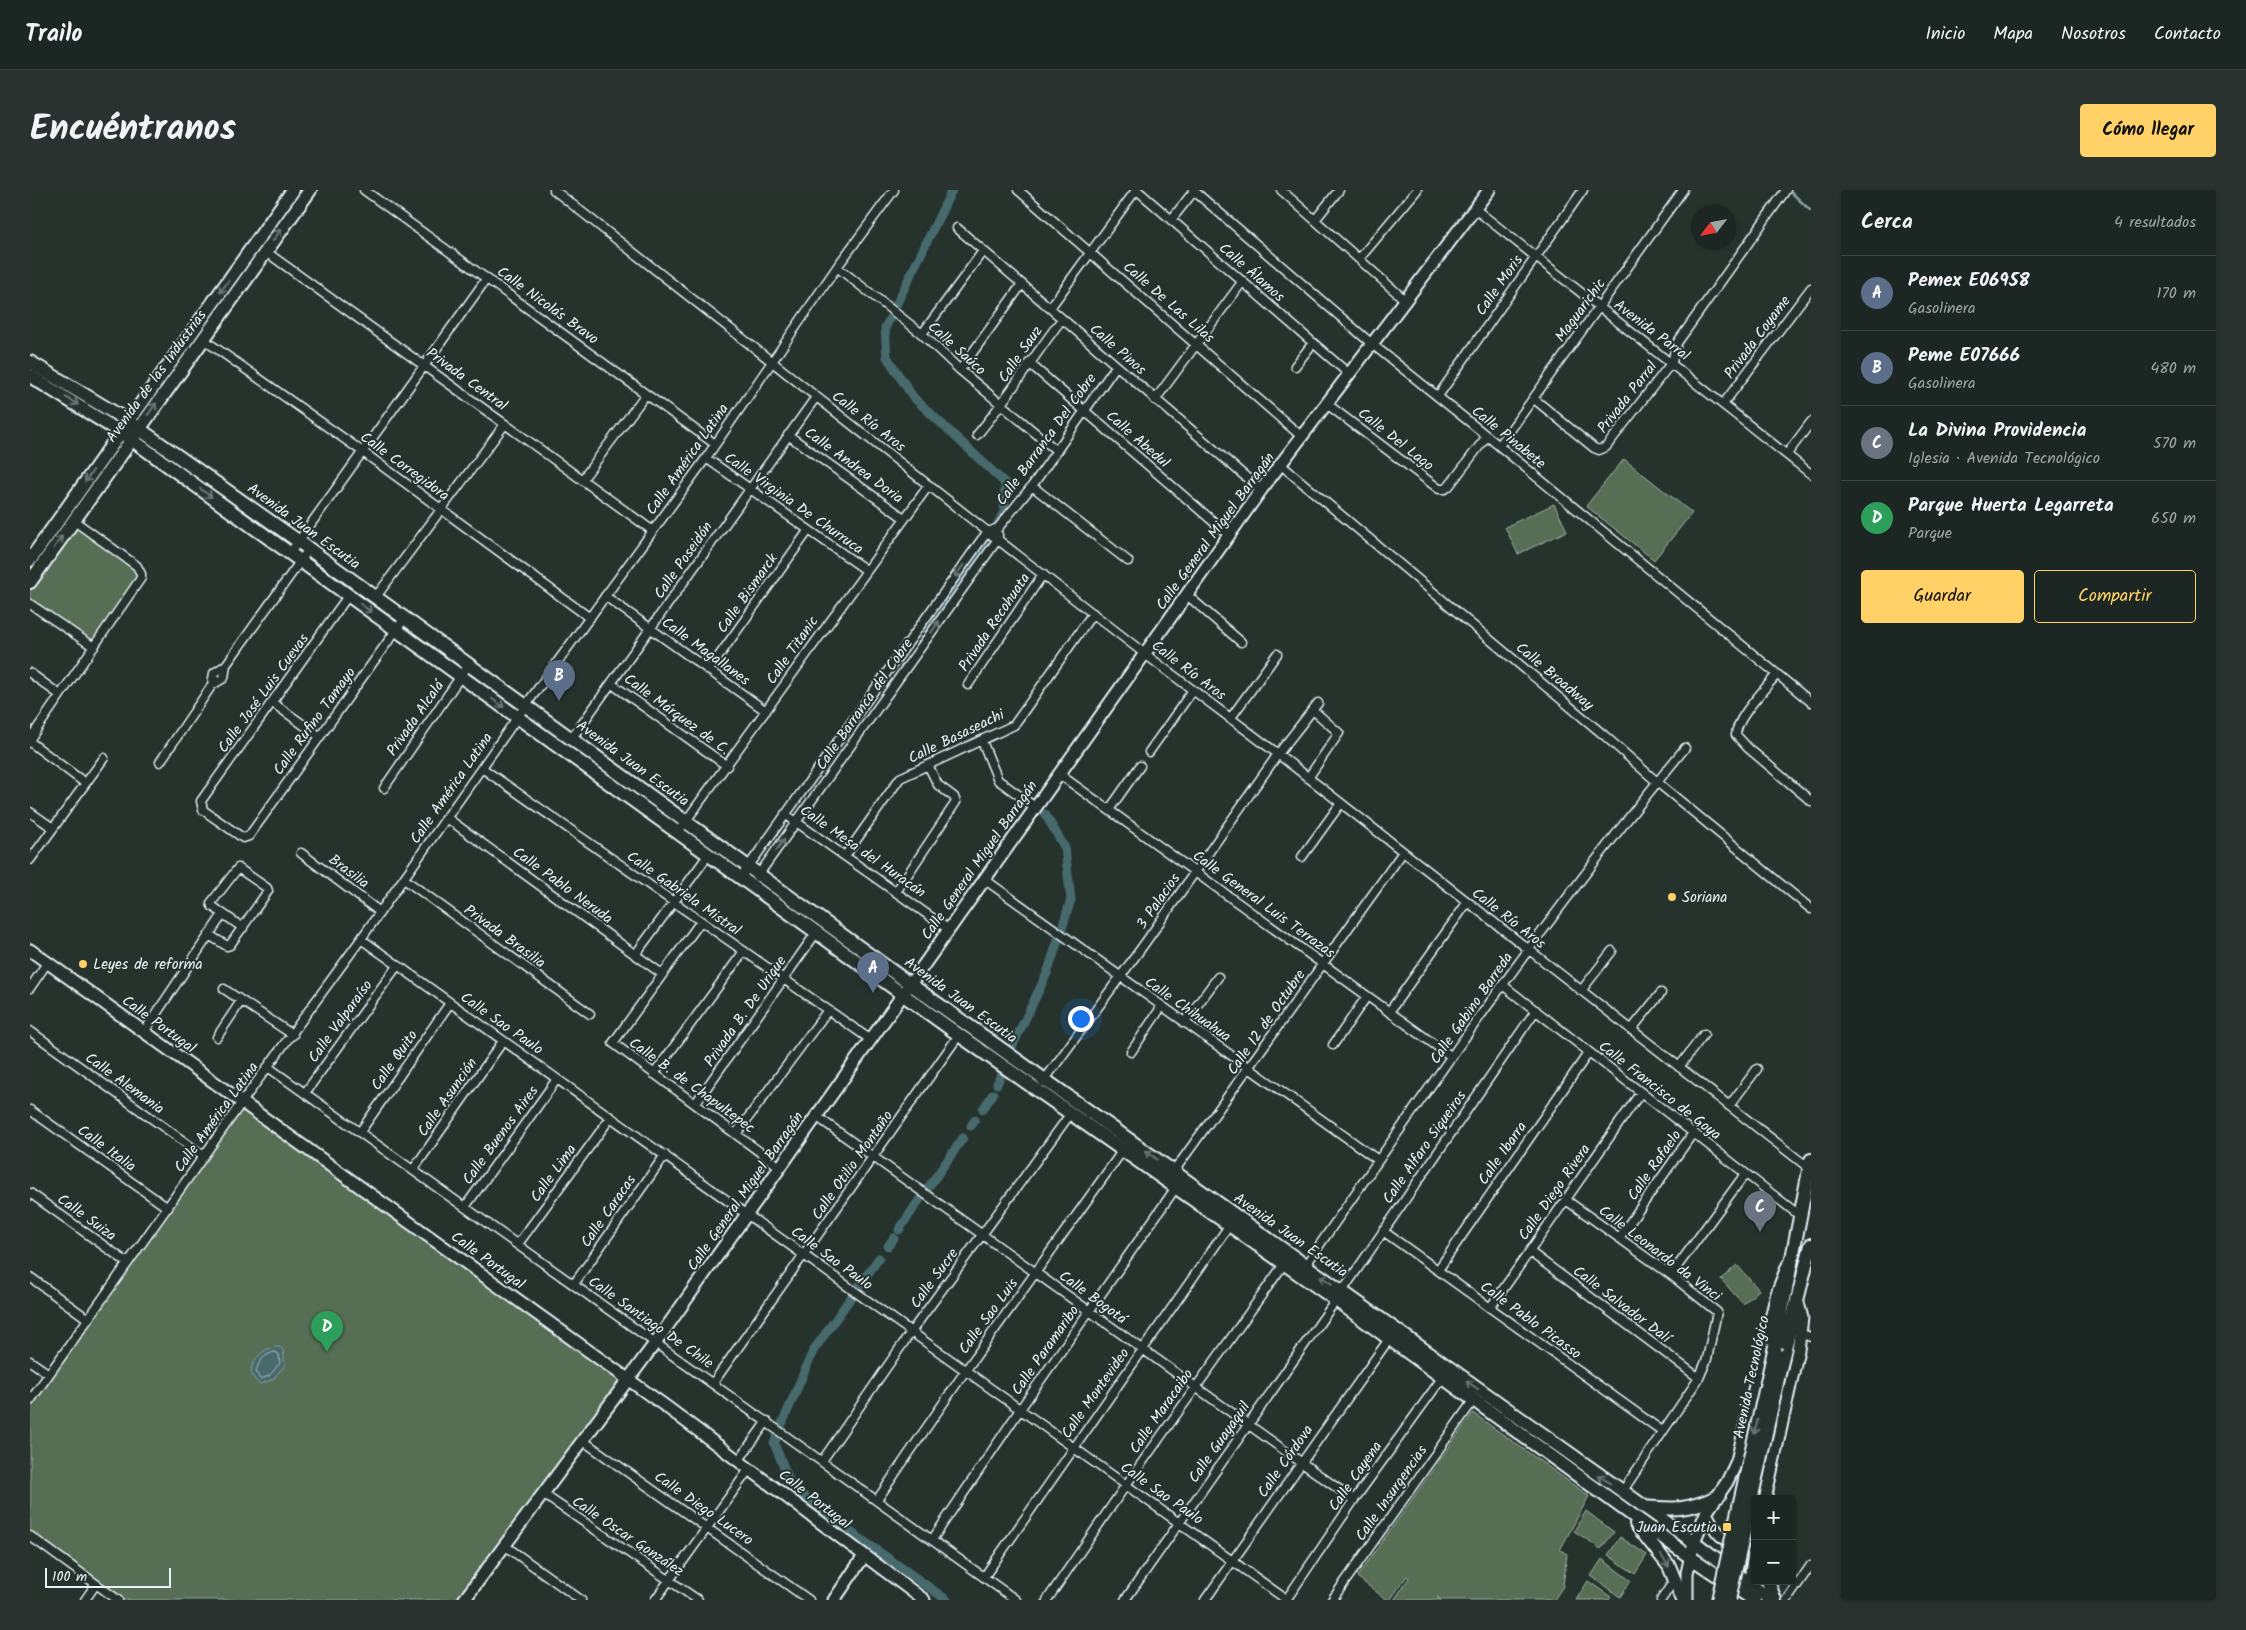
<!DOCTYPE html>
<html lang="es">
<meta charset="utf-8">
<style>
:root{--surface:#1c2622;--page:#29322f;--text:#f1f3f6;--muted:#a0a5a5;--line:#3a4340;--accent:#ffd166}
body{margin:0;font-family:Kalam,sans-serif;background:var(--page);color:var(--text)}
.controls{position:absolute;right:15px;bottom:15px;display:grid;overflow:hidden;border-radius:5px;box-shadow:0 1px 4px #0004}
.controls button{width:45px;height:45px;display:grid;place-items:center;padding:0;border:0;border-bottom:1px solid var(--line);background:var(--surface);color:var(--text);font:25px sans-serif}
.compass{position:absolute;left:1661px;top:15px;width:45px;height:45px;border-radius:50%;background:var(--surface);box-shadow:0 1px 4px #0004;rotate:238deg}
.scale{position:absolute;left:15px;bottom:12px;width:126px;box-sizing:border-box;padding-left:5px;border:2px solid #e8f1f8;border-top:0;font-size:14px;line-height:18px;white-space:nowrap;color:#e8f1f8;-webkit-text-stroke:4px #26332d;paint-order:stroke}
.you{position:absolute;left:1050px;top:828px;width:18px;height:18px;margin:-12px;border:4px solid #fff;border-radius:50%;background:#1a73e8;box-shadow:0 0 0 8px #1a73e833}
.badge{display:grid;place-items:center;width:32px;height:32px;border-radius:50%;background:var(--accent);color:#fff;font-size:16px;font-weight:700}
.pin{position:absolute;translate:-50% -41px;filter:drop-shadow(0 1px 2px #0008)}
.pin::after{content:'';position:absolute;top:26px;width:18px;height:15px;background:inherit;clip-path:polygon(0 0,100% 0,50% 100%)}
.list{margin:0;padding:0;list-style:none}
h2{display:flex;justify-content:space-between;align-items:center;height:65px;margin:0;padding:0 20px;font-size:21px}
h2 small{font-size:16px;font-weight:400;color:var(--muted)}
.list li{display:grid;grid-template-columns:32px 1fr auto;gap:15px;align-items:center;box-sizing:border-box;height:75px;padding:0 20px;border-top:1px solid var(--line)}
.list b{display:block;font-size:19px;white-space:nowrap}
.list p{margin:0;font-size:16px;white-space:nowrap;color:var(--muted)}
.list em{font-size:16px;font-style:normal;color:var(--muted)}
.actions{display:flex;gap:10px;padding:15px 20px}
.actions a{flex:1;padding:11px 0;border:1px solid var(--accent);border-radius:5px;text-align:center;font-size:18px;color:var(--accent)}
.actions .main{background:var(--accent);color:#111}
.map{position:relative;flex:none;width:1781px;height:1410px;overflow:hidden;border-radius:5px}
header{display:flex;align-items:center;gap:30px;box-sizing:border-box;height:70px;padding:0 25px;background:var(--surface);border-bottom:1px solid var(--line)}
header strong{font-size:24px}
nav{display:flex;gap:28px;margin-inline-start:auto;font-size:18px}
.intro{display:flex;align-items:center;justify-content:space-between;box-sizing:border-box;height:120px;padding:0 30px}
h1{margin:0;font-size:35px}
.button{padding:12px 22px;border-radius:5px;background:var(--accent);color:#111;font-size:18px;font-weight:700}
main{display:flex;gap:30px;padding:0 30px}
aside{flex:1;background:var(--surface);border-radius:5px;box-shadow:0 1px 4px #0004}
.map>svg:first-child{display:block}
.green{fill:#566e53;stroke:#9fb0a6}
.water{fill:#476a6d;stroke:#87a0a5}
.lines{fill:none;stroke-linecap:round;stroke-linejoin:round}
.shore{stroke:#a8bbc0;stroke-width:1}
.stream{stroke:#87a0a5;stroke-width:2.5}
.canal{stroke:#476a6d;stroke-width:9}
.street-casing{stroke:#e8f1f8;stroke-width:11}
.secondary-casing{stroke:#e8f1f8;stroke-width:15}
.primary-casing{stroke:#e8f1f8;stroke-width:16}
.street{stroke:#26332d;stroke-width:8}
.secondary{stroke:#26332d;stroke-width:11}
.primary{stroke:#26332d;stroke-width:12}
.primary-bridge-casing{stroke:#e8f1f8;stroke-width:16;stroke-linecap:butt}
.primary-bridge{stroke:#26332d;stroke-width:12}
.oneway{stroke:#6a7674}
.poi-dot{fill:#ffd166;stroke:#26332d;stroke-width:2}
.labels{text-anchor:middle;stroke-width:4;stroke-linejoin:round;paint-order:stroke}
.street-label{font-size:15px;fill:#e8f1f8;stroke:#26332d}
.poi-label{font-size:15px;fill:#e8f1f8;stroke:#26332d;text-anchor:start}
</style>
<header>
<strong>Trailo</strong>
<nav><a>Inicio</a><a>Mapa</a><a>Nosotros</a><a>Contacto</a></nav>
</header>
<div class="intro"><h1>Encuéntranos</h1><a class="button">Cómo llegar</a></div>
<main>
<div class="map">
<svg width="1781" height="1410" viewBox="0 0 1781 1410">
<rect width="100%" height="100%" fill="#26332d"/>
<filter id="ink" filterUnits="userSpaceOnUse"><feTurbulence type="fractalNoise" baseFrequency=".02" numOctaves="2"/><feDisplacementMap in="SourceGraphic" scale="10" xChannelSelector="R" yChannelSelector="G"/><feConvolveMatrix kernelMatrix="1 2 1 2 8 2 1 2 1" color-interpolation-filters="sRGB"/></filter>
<g filter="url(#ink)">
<path class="green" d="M1594,269l68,54 -38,47 -68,-54z
M1524,314l13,27 -49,23 -13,-27z
M43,330l68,54 -47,73 -64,-43v-22z
M212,912l387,278 -165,220h-346l-88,-64v-135z
M1707,1075l22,25 -16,14 -22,-25z
M1443,1223l116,83 -29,54 7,4 -4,32 -9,14h-112l-5,-3 4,3h-47l15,-22 -2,-2 -17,24h-3l-30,-23z
M1556,1321l28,21 -13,17 -27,-18z
M1590,1347l27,18 -12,19 -27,-19z
M1572,1369l29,22 -11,16 -29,-21z
M1558,1391l23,16 -2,3h-33z"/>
<path class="water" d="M244,1157h6l3,3 2,15 -13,15 -12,4c-19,-12 -3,-33 14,-37z"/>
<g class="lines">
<path class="shore" d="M245,1162l4,2 1,9 -11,13 -9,3 -4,-7c2,-10 8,-18 19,-20z"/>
<path class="stream" d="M1762,3l19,18"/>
<path class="canal" d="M866,115l56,-115
M860,128l-5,10 2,29 26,40 92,86 -1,29 -7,13
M897,440l64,-95
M982,857l36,-76 23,-71 -6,-52 -20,-34
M967,894l4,-10
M953,919l10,-15
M941,936l4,-6
M898,998l35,-50
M869,1040l21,-31
M858,1056l6,-8
M752,1234l31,-73 66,-93
M747,1247l-3,6 17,42 26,23 130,92"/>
<defs>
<path id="street" d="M334,0l351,254
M524,0l434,342 157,122 133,100 531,414
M988,0l283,246
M1107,0l212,184
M1163,0l179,154 115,92 324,266
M1251,0l124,110
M1445,19l336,265
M1141,30l23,-29
M1285,30l24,-30
M927,38l304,262
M235,61l388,280
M1329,69l58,-69
M807,77l85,67 38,36 97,81
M1020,118l86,-118
M892,144l61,-83
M173,149l160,113 227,166
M999,173l200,172
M1265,176l18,-23
M930,180l62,-86
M1408,206l145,-206
M1503,208l61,50 5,2 7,-3 66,-85 5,-19 109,-153
M1125,210l88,-119
M1694,213l87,-115
M1297,214l112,85h6l4,-3 38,-50
M758,245l116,83
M947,245c31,-37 56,-78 85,-116
M1469,256l184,-256
M1757,264l24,-32
M676,268l160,112
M1250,274l325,272 52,46 154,127
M552,290l64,-86
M1002,296l96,75
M260,363l197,-275
M1157,405l54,47
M318,406l-147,205 2,9 40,28 6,-2 155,-217
M575,406l161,115
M345,408l130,-174
M0,414l64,43
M679,480l99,-139
M0,483l30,22
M1747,484c-11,14 -41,44 -41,61l12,13 63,53
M582,494l115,82
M182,495l12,-7 2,-13
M938,495l75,-111
M243,513l46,33
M1200,529l47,-65
M542,548l244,-341
M0,549l111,-161v-4l-4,-8 -64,-46
M952,551l16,39 37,27
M0,552l55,41
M1119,562l44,-62
M130,572l52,-77 2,-12 12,-8 83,-116
M452,578l389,272
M1029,584l393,283
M1278,588l31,-45 -26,-23
M354,598l85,-124
M1079,620l31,-44
M0,622l23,16
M755,624l163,115
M417,628l215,156
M648,642l251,-347
M271,663l79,59
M815,666l55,-78 114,-53 79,-112
M1272,667l39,-54
M0,670l74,-102
M711,687l241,-338 6,-7 10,-4 34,-42 84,-120
M727,687l241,-338v-4
M374,689l186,135
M954,689l394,281
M866,702l60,-90 -2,-5 -16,-12 -10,-20
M671,731l-88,122 167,124
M179,745l18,11 3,-1 38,-54 -1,-3 -29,-20 -27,35 1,3 31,22
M331,749l926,661
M605,765l74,-101
M1474,796l295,229
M0,798l17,-25
M194,799l69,46
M1551,801l31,-40
M1359,822l78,-109
M1154,833l34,-46
M1601,840l30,-37
M0,841l174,125
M114,842l79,-118
M187,847l24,-36
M1303,855l34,-49
M1101,862l31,-46
M238,877l748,533
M1649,877l25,-33
M624,884l90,-123
M1013,892l102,-139 133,-189 40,-51
M275,903l92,-127
M665,914l121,-171
M1699,916l28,-37
M0,920l138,98
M786,926l538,384
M330,942l90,-129
M706,944l92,-124
M383,980l90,-129
M1142,984l231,-322
M0,1003l98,70
M1536,1010l105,75 46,37 -10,47 -8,19 -77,114
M435,1017l92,-128
M1353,1041l279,200
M1589,1048l74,-105
M488,1054l93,-127
M1500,1062l169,126
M1275,1076c122,-176 244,-353 380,-518
M1408,1080l151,-218
M1641,1085l74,-101
M0,1087l58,42
M544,1094l91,-129
M1460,1118l151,-216
M1771,1144l10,3
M0,1171l19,13
M683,1193l246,-348
M0,1211l212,-299 119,-163 165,-234 180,-247 131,-191 57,-77
M552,1250l227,160
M709,1270l28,-39
M792,1271l89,-129 160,-219
M513,1304l155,106
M847,1310l89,-130 157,-220
M0,1346l88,64
M902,1350l89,-132 156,-222
M474,1355l77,55
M954,1387l245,-351
M55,1410l11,-16
M625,1410l95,-132
M1017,1410l79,-115 158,-221
M1095,1410l211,-300 200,-290
M1175,1410l184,-261
M1256,1410l68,-100 91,-126
M1302,1410l141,-199
M1631,1410l14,-21
M1757,1410l24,-35"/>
<path id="secondary" d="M0,760l638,458 256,192
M1735,1309l33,-149 4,-32 -5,-19
M1676,1323c12,25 21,34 49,24
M1718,1401l7,-42
M434,1410l192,-258 605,-852 228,-300
M804,1410l30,-44
M1657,1410v-27l7,-31 12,-29 21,-31 10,-21 40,-168 11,-28"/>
<path id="primary" d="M0,172l98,59 170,120 612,443 784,558 77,58
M0,186l101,63 828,596 377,265 354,257 64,43
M0,370l263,-370
M0,392l280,-392
M1745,1156l36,-186
M1753,1166l28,-111
M1614,1317c32,3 45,3 75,-11
M1606,1334l33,42 14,34
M1724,1362l1,1
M1738,1391l7,19"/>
</defs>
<use href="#street" class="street-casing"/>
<use href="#secondary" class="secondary-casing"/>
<use href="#primary" class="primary-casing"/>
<use href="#street" class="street"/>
<use href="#secondary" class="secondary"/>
<use href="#primary" class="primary"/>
<defs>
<path id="primary-bridge" d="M1688,1410l57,-254
M1699,1410l54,-244"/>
</defs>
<use href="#primary-bridge" class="primary-bridge-casing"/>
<use href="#primary-bridge" class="primary-bridge"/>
</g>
<defs><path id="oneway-shaft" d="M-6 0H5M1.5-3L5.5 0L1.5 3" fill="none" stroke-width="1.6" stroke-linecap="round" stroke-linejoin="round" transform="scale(1.25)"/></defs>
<g class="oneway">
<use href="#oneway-shaft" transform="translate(247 45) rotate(-54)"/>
<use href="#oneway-shaft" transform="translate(194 97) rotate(126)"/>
<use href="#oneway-shaft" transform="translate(42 211) rotate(31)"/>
<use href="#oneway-shaft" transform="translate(122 219) rotate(-54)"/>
<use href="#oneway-shaft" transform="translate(59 286) rotate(125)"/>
<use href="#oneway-shaft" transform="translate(176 303) rotate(36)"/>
<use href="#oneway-shaft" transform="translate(28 352) rotate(-55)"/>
<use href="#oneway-shaft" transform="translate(929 381) rotate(126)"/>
<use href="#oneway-shaft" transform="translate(336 418) rotate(35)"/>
<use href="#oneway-shaft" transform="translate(905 437) rotate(-55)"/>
<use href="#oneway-shaft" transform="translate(468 513) rotate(35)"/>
<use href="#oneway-shaft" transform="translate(750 655) rotate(-54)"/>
<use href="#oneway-shaft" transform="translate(1121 965) rotate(-144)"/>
<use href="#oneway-shaft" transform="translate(1296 1090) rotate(-146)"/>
<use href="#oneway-shaft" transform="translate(1442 1195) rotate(-145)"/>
<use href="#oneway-shaft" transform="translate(1726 1237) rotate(103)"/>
<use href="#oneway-shaft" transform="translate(1574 1289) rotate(-144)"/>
<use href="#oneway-shaft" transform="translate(1635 1371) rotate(56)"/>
</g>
</g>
<g class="poi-dot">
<circle cx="1642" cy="707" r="5"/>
<circle cx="53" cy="774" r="5"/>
<rect x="1692" y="1332" width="10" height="10" rx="2.5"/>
</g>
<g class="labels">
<g class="street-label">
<text transform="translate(1222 82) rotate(41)" y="5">Calle Álamos</text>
<text transform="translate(1469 95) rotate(-55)" y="5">Calle Moris</text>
<text transform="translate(1139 112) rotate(41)" y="5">Calle De Las Lilas</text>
<text transform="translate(518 115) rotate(36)" y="5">Calle Nicolás Bravo</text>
<text transform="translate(1550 120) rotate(-54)" y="5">Maguarichic</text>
<text transform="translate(1622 140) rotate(37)" y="5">Avenida Parral</text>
<text transform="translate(1727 147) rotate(-53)" y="5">Privada Coyame</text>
<text transform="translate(927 158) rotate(42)" y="5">Calle Saúco</text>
<text transform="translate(1088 159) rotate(41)" y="5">Calle Pinos</text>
<text transform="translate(990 164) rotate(-55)" y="5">Calle Sauz</text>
<text transform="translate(126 186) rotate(-54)" y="5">Avenida de las Industrias</text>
<text transform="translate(437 189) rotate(36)" y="5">Privada Central</text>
<text transform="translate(1597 207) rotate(-52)" y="5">Privada Parral</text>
<text transform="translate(839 231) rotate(38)" y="5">Calle Río Aros</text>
<text transform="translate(1479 247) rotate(39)" y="5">Calle Pinabete</text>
<text transform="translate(1016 249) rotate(-54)" y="5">Calle Barranca Del Cobre</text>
<text transform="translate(1108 249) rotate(41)" y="5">Calle Abedul</text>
<text transform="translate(1366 249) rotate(38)" y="5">Calle Del Lago</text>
<text transform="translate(657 269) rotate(-55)" y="5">Calle América Latina</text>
<text transform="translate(824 275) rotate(36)" y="5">Calle Andrea Doria</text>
<text transform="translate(375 276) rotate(36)" y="5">Calle Corregidora</text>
<text transform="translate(764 313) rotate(35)" y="5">Calle Virginia De Churruca</text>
<text transform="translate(274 336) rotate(36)" y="5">Avenida Juan Escutia</text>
<text transform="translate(1185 341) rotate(-54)" y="5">Calle General Miguel Barragán</text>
<text transform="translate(653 370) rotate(-55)" y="5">Calle Poseidón</text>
<text transform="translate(717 403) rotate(-55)" y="5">Calle Bismarck</text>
<text transform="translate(964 432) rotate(-56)" y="5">Privada Recohuata</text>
<text transform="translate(762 460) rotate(-55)" y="5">Calle Titanic</text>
<text transform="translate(676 461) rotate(36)" y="5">Calle Magallanes</text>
<text transform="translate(1159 480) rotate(37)" y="5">Calle Río Aros</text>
<text transform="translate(1525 486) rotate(40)" y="5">Calle Broadway</text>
<text transform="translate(233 503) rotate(-54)" y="5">Calle José Luis Cuevas</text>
<text transform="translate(834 514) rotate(-55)" y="5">Calle Barranca del Cobre</text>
<text transform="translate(647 524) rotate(36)" y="5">Calle Márquez de C.</text>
<text transform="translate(385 528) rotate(-55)" y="5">Privada Alcalá</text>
<text transform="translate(284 531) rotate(-54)" y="5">Calle Rufino Tamayo</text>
<text transform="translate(926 546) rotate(-26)" y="5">Calle Basaseachi</text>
<text transform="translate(603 573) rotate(36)" y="5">Avenida Juan Escutia</text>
<text transform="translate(421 598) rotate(-55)" y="5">Calle América Latina</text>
<text transform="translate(833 661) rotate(35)" y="5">Calle Mesa del Huracán</text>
<text transform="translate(949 670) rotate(-55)" y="5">Calle General Miguel Barragán</text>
<text transform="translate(319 681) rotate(37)" y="5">Brasilia</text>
<text transform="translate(533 695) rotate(36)" y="5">Calle Pablo Neruda</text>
<text transform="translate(654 703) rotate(35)" y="5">Calle Gabriela Mistral</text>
<text transform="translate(1128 711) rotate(-55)" y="5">3 Palacios</text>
<text transform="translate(1234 714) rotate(36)" y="5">Calle General Luis Terrazas</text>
<text transform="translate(1479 728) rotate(38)" y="5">Calle Río Aros</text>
<text transform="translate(475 746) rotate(36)" y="5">Privada Brasilia</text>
<text transform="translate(931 810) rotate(36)" y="5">Avenida Juan Escutia</text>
<text transform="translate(1441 818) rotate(-55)" y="5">Calle Gabino Barreda</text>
<text transform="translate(1158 819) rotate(35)" y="5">Calle Chihuahua</text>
<text transform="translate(715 821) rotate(-55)" y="5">Privada B. De Urique</text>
<text transform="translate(310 831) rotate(-54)" y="5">Calle Valparaíso</text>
<text transform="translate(1236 832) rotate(-55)" y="5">Calle 12 de Octubre</text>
<text transform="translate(472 833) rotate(35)" y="5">Calle Sao Paulo</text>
<text transform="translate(129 834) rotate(36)" y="5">Calle Portugal</text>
<text transform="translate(364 870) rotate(-55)" y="5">Calle Quito</text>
<text transform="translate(95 893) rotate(36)" y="5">Calle Alemania</text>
<text transform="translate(662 895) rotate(36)" y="5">Calle B. de Chapultepec</text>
<text transform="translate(1630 900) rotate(38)" y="5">Calle Francisco de Goya</text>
<text transform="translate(417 907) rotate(-55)" y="5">Calle Asunción</text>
<text transform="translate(186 927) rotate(-54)" y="5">Calle América Latina</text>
<text transform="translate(470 945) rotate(-54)" y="5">Calle Buenos Aires</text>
<text transform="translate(1394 957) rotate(-55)" y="5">Calle Alfaro Siqueiros</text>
<text transform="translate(77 958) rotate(36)" y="5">Calle Italia</text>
<text transform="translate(1472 963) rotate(-55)" y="5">Calle Ibarra</text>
<text transform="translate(822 975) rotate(-55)" y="5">Calle Otilio Montaño</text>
<text transform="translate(1624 975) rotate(-55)" y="5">Calle Rafaelo</text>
<text transform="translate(523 983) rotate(-54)" y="5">Calle Lima</text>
<text transform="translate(715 1001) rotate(-55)" y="5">Calle General Miguel Barragán</text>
<text transform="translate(1524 1002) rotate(-55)" y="5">Calle Diego Rivera</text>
<text transform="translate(578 1021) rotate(-55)" y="5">Calle Caracas</text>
<text transform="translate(57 1027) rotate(36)" y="5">Calle Suiza</text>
<text transform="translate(1261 1045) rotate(35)" y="5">Avenida Juan Escutia</text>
<text transform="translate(1630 1063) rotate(37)" y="5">Calle Leonardo da Vinci</text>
<text transform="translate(802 1068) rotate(36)" y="5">Calle Sao Paulo</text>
<text transform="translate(458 1070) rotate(36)" y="5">Calle Portugal</text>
<text transform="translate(904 1088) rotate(-54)" y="5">Calle Sucre</text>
<text transform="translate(1063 1107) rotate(36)" y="5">Calle Bogotá</text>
<text transform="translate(1592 1114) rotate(37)" y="5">Calle Salvador Dalí</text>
<text transform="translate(958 1126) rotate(-54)" y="5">Calle Sao Luis</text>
<text transform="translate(1501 1130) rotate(36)" y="5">Calle Pablo Picasso</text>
<text transform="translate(621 1132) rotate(35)" y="5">Calle Santiago De Chile</text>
<text transform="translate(1015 1160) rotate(-55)" y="5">Calle Paramaribo</text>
<text transform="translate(1721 1187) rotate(-78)" y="5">Avenida Tecnológico</text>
<text transform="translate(1065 1203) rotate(-55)" y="5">Calle Montevideo</text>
<text transform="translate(1131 1221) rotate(-55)" y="5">Calle Maracaibo</text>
<text transform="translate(1189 1252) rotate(-55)" y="5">Calle Guayaquil</text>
<text transform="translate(1255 1271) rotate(-55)" y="5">Calle Córdova</text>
<text transform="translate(1325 1286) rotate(-55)" y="5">Calle Cayena</text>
<text transform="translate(1132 1303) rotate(35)" y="5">Calle Sao Paulo</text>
<text transform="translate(1361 1303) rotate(-55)" y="5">Calle Insurgencias</text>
<text transform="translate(785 1309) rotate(38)" y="5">Calle Portugal</text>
<text transform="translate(674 1318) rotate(35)" y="5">Calle Diego Lucero</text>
<text transform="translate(598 1346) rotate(34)" y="5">Calle Oscar González</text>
</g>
<g class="poi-label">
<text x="1652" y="712">Soriana</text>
<text x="63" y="779">Leyes de reforma</text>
<text x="1687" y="1342" text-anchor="end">Juan Escutia</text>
</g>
</g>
</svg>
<div class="controls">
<button>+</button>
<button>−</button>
</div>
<svg class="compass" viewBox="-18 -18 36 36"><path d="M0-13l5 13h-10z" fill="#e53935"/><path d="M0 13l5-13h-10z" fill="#a0a5a5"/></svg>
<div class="scale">100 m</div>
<div class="you"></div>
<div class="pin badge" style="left:843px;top:803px;background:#5c6f8a">A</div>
<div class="pin badge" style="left:529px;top:511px;background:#5c6f8a">B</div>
<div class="pin badge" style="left:1730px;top:1042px;background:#6b7280">C</div>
<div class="pin badge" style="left:297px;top:1162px;background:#2e9e5b">D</div>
</div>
<aside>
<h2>Cerca<small>4 resultados</small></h2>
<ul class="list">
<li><span class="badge" style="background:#5c6f8a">A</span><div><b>Pemex E06958</b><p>Gasolinera</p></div><em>170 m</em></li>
<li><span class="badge" style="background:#5c6f8a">B</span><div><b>Peme E07666</b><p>Gasolinera</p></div><em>480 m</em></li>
<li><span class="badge" style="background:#6b7280">C</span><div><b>La Divina Providencia</b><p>Iglesia · Avenida Tecnológico</p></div><em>570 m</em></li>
<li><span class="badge" style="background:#2e9e5b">D</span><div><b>Parque Huerta Legarreta</b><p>Parque</p></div><em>650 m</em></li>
</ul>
<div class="actions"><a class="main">Guardar</a><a>Compartir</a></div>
</aside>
</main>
